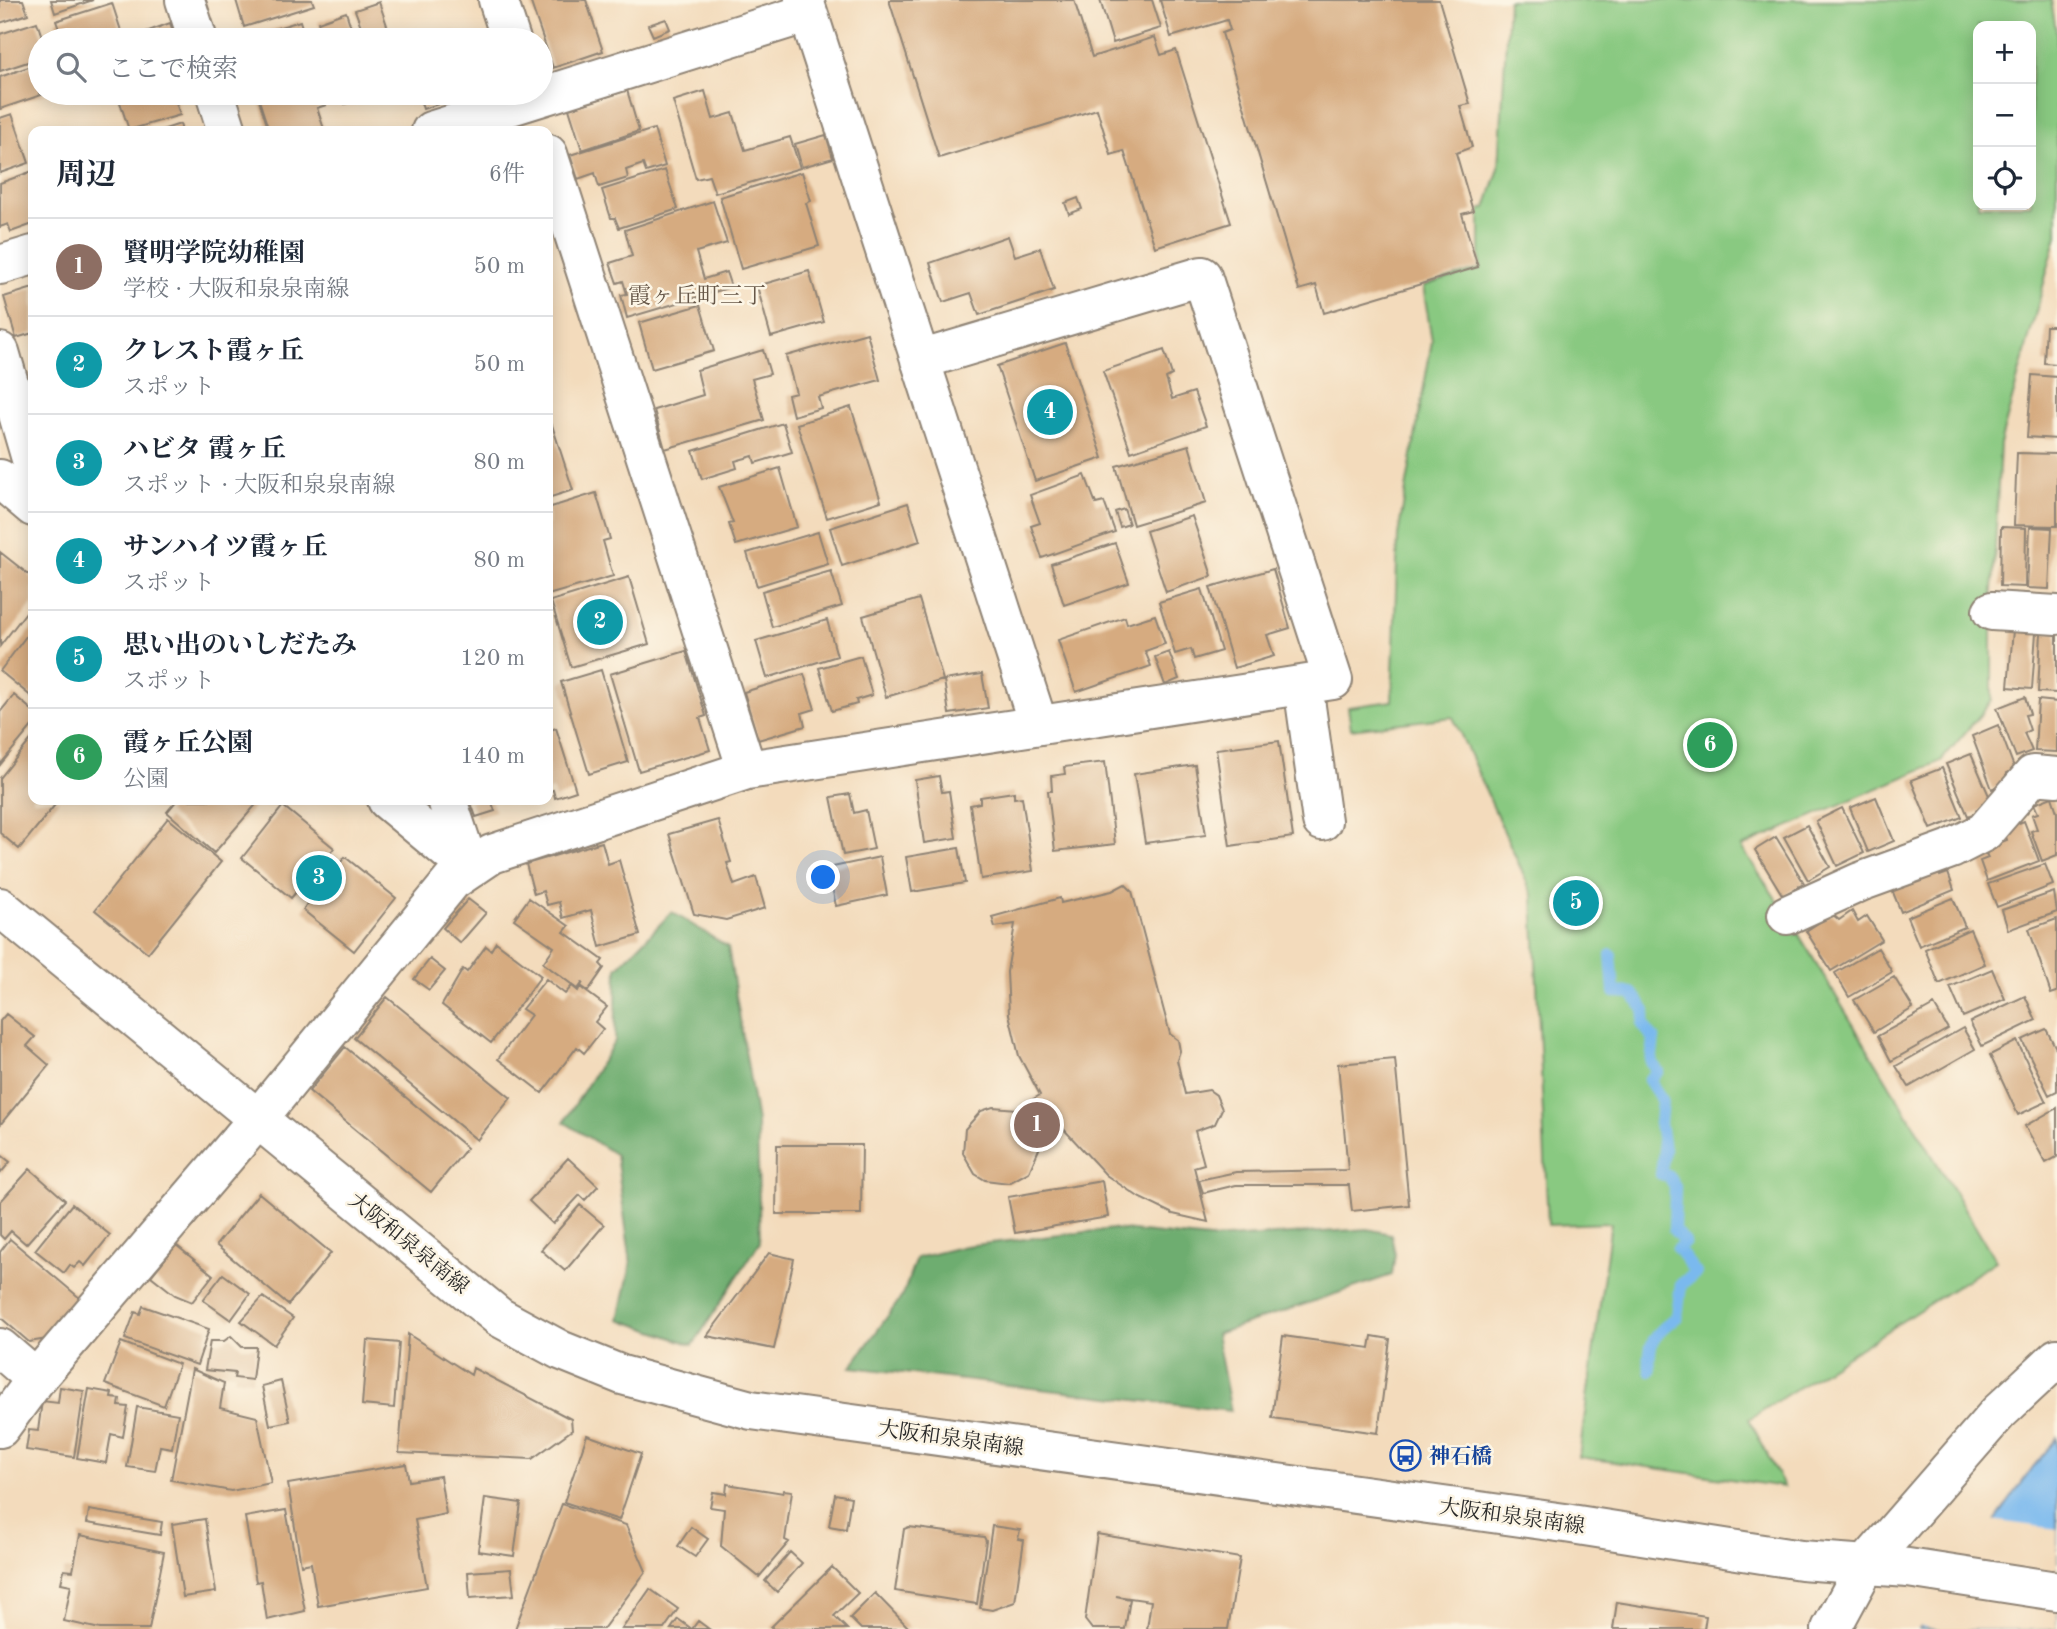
<!DOCTYPE html>
<html lang="ja">
<meta charset="utf-8">
<style>
:root{--surface:#fff;--page:#f2f2f3;--text:#1f2937;--muted:#747a83;--line:#e0e1e3;--accent:#b45309}
body{margin:0;font-family:"Old Standard TT","Noto Serif JP",serif;background:var(--page);color:var(--text)}
.controls{position:absolute;right:21px;top:21px;display:grid;overflow:hidden;border-radius:14px;box-shadow:0 4px 18px #0003}
.controls button{width:63px;height:63px;display:grid;place-items:center;padding:0;border:0;border-bottom:2px solid var(--line);background:var(--surface);color:var(--text);font:35px sans-serif}
.you{position:absolute;left:824px;top:878px;width:24px;height:24px;margin:-18px;border:5px solid #fff;border-radius:50%;background:#1a73e8;box-shadow:0 0 0 10px #1a73e833}
.badge{display:grid;place-items:center;width:46px;height:46px;border-radius:50%;background:var(--accent);color:#fff;font-size:23px;font-weight:700}
.pin{position:absolute;translate:-50% -50%;border:4px solid #fff;box-shadow:0 2px 7px #0006}
.list{margin:0;padding:0;list-style:none}
h2{display:flex;justify-content:space-between;align-items:center;height:91px;margin:0;padding:0 28px;font-size:30px}
h2 small{font-size:23px;font-weight:400;color:var(--muted)}
.list li{display:grid;grid-template-columns:46px 1fr auto;gap:21px;align-items:center;box-sizing:border-box;height:98px;padding:0 28px;border-top:2px solid var(--line)}
.list b{display:block;font-size:26px;white-space:nowrap}
.list p{margin:0;font-size:23px;white-space:nowrap;color:var(--muted)}
.list em{font-size:23px;font-style:normal;color:var(--muted)}
.icon{flex:none;width:38px;height:38px;fill:none;stroke:currentColor;stroke-width:2;stroke-linecap:round;stroke-linejoin:round}
.map{position:relative;flex:none;width:2057px;height:1629px;overflow:hidden}
.search{position:absolute;background:var(--surface);box-shadow:0 4px 18px #0003;left:28px;top:28px;width:525px;height:77px;display:flex;align-items:center;gap:18px;box-sizing:border-box;padding:0 24px;border-radius:38px;color:var(--muted);font-size:26px}
.panel{position:absolute;background:var(--surface);box-shadow:0 4px 18px #0003;left:28px;top:126px;width:525px;height:679px;border-radius:14px}
.map>svg:first-child{display:block}
.green{fill:#89c981;stroke:#5a7a56;stroke-width:2;fill-rule:evenodd}
.forest{fill:#6ead6f;stroke:#4c6c4d;stroke-width:2}
.water{fill:#7ab9ee;stroke:#52728c;stroke-width:2}
.pier{fill:#f3dbbc}
.lines{fill:none;stroke-linecap:round;stroke-linejoin:round}
.stream{stroke:#7ab9ee;stroke-width:12}
.building{fill:#d6ab80}
.street-casing{stroke:#8f8374;stroke-width:42}
.primary-casing{stroke:#8f8374;stroke-width:42}
.street{stroke:#fff;stroke-width:38}
.primary{stroke:#fff;stroke-width:38}
.labels{text-anchor:middle;stroke-width:5;stroke-linejoin:round;paint-order:stroke}
.street-label{font-size:21px;fill:#2b2b2b;stroke:#fcf5e5}
.transit-label{font-size:21px;font-weight:bold;fill:#164399;stroke:#fcf5e5;text-anchor:start}
.neighbourhood-label{font-size:23px;fill:#675849;stroke:#fcf5e5}
</style>
<div class="map">
<svg width="2057" height="1629" viewBox="0 0 2057 1629">
<rect width="100%" height="100%" fill="#fcf5e5"/>
<filter id="ink" filterUnits="userSpaceOnUse"><feTurbulence type="fractalNoise" baseFrequency=".0143" numOctaves="2"/><feDisplacementMap in="SourceGraphic" scale="14" xChannelSelector="R" yChannelSelector="G"/><feConvolveMatrix kernelMatrix="1 2 1 2 8 2 1 2 1" color-interpolation-filters="sRGB"/></filter>
<filter id="wash" filterUnits="userSpaceOnUse"><feTurbulence type="fractalNoise" baseFrequency=".00686" numOctaves="4" result="noise"/><feDisplacementMap in="SourceGraphic" scale="28" xChannelSelector="R" yChannelSelector="G"/><feGaussianBlur stdDeviation="1.57" result="paint"/><feColorMatrix in="noise" values="0 0 0 0 0 0 0 0 0 0 0 0 0 0 0 0 0 1.4 0 .05"/><feComposite in="paint" operator="in"/></filter>
<g filter="url(#wash)">
<rect width="100%" height="100%" fill="#f3dbbc"/>
<path class="green" d="M1508,0h543l6,36v199l-57,209 -8,167v90l-51,60 -200,86 46,68 209,346 -247,158 35,68 -205,-30 32,-234 -63,2 -15,-329 -80,-179 -102,12 -3,-22 44,-6 6,-166 34,-194 -9,-55 57,-17v-59l6,-2 13,-40zM1978,26h53v179h-53z"/>
<path class="forest" d="M672,912l56,35 29,175 3,120 -67,103 -74,-26 12,-55 -15,-109 -52,-33 51,-81 2,-73z
M1113,1229l97,10 158,-10 23,5 4,20 -3,21 -176,59 15,77 -380,-44 52,-72 13,-37 49,-12z"/>
<path class="water" d="M2057,1438v191h-138l114,-162z"/>
<path class="pier" d="M1991,1520l66,9v100h-120l-20,-3z"/>
<g class="lines">
<path class="stream" d="M1611,955l3,37 18,1 13,18 -2,14 11,14 -3,23 7,9 -9,9 13,20 -2,23 4,27 -3,24 7,2 7,11 -1,43 11,12 -7,7 18,24 -15,11 -4,33c-22,17 -30,24 -27,54"/>
</g>
<g id="blocks">
<path class="building" d="M0,0h23l5,14 -28,9z
M51,0h42l-38,13z
M236,0h76l2,5 -70,22z
M530,0h56l17,51 -50,17z
M889,0h185l18,57 63,-20 6,18 15,-5 55,173 -76,24 -31,-96 -13,4 -14,-46 -158,49z
M1100,0h52l9,28 -48,15z
M1160,0h279l31,104 -10,2 12,41 -16,6 17,58 -11,3 16,53 -154,46 -8,-28 -17,5 -77,-257 8,-3 -3,-10 -56,17z
M379,2l13,38h-26l-11,-30z
M112,3l12,37h-61l-7,-19z
M346,12l9,28h-31l-6,-18z
M666,19l4,10 -17,7 -5,-11z
M300,21l6,19h-57l-1,-3z
M37,22l6,18 -3,18 -40,13v-37z
M170,23l6,17h-30l-3,-7z
M455,31l3,9h-29z
M40,63v30h7l-47,16v-32z
M627,90l12,41 -57,19 -13,-41z
M705,91l8,28 20,-6 12,37 45,-13 10,31 -85,25 -6,-17 -13,3 -23,-78z
M117,93h56l7,22 -51,15z
M282,93h41l3,12 -9,3 7,21 -55,2 -10,-31z
M342,93h36l-33,11z
M418,93h55l-50,16z
M12,114l17,49 -29,10v-55z
M180,124l2,7h-23z
M654,129l11,37 -19,6 -3,-8 -17,6 2,8 -29,9 -4,-14 -17,6 -8,-24z
M826,135l7,23 -31,9 -7,-23z
M665,170l13,39 -59,19 -4,-10h-4l-9,-28z
M33,171v53l-22,8 -3,-8 -8,3v-44z
M802,172l9,29 -5,2 13,43 -78,23 -21,-72z
M1078,198l4,11 -13,5 -4,-11z
M713,201l14,42 -31,9 8,27 22,-7 5,15 -104,31 -6,-23 6,-1 -4,-13 -6,2 -7,-20 22,-7 -7,-26z
M1008,236l7,20 25,-8 14,42 -75,25 -8,-22 -28,9 -13,-39z
M809,271l15,51 -53,15 -14,-51z
M33,288v45l-17,5 -12,-41z
M700,305l14,46 -62,18 -13,-46z
M2046,326h11v38l-13,-1z
M867,333l13,47 -62,17 3,11 -28,8 -5,-21 8,-2 -10,-37z
M1065,343l38,115 -68,23 -38,-115z
M763,350l7,24 -18,5 12,41 -99,29 -11,-39 49,-15 -6,-25z
M1164,350l8,25 -6,3 6,21 22,-7 12,34 -75,26 -28,-81z
M2032,375l25,2v62l-30,-2z
M851,407l30,94 -54,17 -30,-94z
M783,423l9,29 -37,11 -2,-7 -18,5 2,7 -35,11 -9,-28z
M552,425l21,65 -25,8v-72z
M1189,445l17,58 -73,22 -17,-59z
M2017,453l40,1v72l-43,-1z
M780,468l17,59 -61,18 -7,-21 4,-1 -14,-36z
M1085,475l11,29 8,-2 11,30 -73,26 -11,-32 9,-3 -10,-28z
M596,493l14,46 -7,2 10,35 -65,19v-87z
M908,503l12,38 -78,25 -12,-38z
M1124,509l5,15 -9,3 -5,-15z
M1192,516l20,60 -46,16 -20,-61z
M2001,527l25,1 -1,59 -25,-1z
M2030,527l22,1 -3,61 -22,-1z
M818,532l10,32 -71,22 -10,-33z
M1115,543l14,40 -65,22 -13,-41z
M0,552l33,26v25l-33,43z
M1273,569l17,59 -23,7 7,21 -40,12 -24,-81z
M831,571l11,35 -70,21 -10,-36z
M629,577l20,67 -78,23 -20,-66z
M1202,589l19,62 -27,8 -3,-10 -16,5 -16,-52z
M919,599l24,81 -57,17 -23,-81z
M1155,615l10,29 -20,7 6,15 -75,26 -18,-52 67,-23 2,7z
M827,620l10,36 -70,22 -11,-37z
M33,627v71l-33,-27z
M2013,630l23,2 -4,57 -24,-2z
M2041,632l16,1v60l-19,-1z
M686,651l20,65 -6,2 10,32 -71,21 -29,-97z
M1169,652l10,27 -14,6 -10,-28z
M861,656l11,39 -16,5 1,4 -25,7 -13,-43z
M601,670l27,92 -39,12 -28,-92z
M804,674l11,35 -13,4 3,13 -47,14 -14,-48z
M982,674l6,34 -39,6 -5,-34z
M14,695l19,16v14l-33,40v-53z
M2025,697l5,17 -5,1 5,15 -6,3 8,18 -16,6 -19,-49z
M2038,700l19,2v50l-22,-1z
M1998,725l17,45 -8,3 3,9 -18,7 -20,-53z
M556,728l20,63 -21,7 -2,-8 -5,1v-60z
M33,737v63h26l-40,49 -19,-16v-55z
M1279,741l14,96 -63,9 -14,-97z
M1971,754l22,51 -25,11 -22,-52z
M1105,762l10,82 -60,7 -7,-60h4l-1,-15 14,-2 -1,-7z
M1195,765l11,70 -61,8 -11,-69z
M1942,768l20,49 -31,12 -20,-49z
M939,776l3,16 7,-1 7,47 -32,5 -9,-63z
M1014,792v6l8,-1 11,74 -52,8 -11,-74 10,-2v-6z
M850,794l4,19 12,-3 8,39 -31,6 -12,-58z
M1876,797l18,44 -26,11 -18,-44z
M2052,797l5,15v43l-15,6 -11,-30 6,-2 -5,-14 6,-2 -4,-9z
M177,800h83l-46,53 -47,-41z
M470,800h21l4,11 -19,6z
M283,806l51,42 -11,14 11,9 11,-14 51,41 -42,53 -51,-41 12,-15 -12,-11 -12,14 -49,-40z
M1842,808l22,45 -27,13 -21,-45z
M168,818l53,44 -73,91 -53,-43z
M718,820l13,42 -4,1 7,22 22,-8 9,31 -39,12 -32,-6 -25,-80z
M2024,821l15,40 -52,20 -7,-20 8,-3 -4,-9 23,-9 -3,-11z
M1807,825l23,42 -22,13 -24,-43z
M1776,837l28,46 -21,13 -28,-46z
M602,842l6,22 11,-4 21,75 -40,12 -9,-37 -28,8 -4,-16 -12,3 -4,-14 -9,3 -8,-30z
M959,848l6,35 -53,9 -6,-35z
M880,857l7,38 -51,11 -8,-38z
M2045,864l8,21 -56,22 -9,-23z
M1935,865l5,11 8,-3 6,17 -53,22 -11,-27z
M1125,884l7,7 38,143 8,6 2,11 -3,9 8,34 24,-4 7,5 6,14 -7,15 -20,7 9,33 -10,3 14,55 -35,-8 -33,-16 -34,-23 -46,-50 -21,12v12l-10,23 -20,11 -24,-3 -10,-6 -12,-21 2,-24 16,-18 12,-4 24,2 23,-14 -21,-39 -10,-42 -2,-42 8,-48 -20,3 -3,-10 68,-19 1,5 51,-12z
M2054,892l3,20 -49,18 -6,-20z
M529,898l40,28 -5,6 39,28 -3,4 4,4 -16,23 -7,-5 2,-4 -5,7 -35,-26 11,-16 -40,-28z
M1953,898l12,29 -46,19 -12,-29z
M468,899l18,14 -26,30 -17,-15z
M1852,911l6,11 9,-6 15,24 -51,31 -25,-40 26,-17 7,6z
M2057,919v73l-6,2 -22,-65z
M1970,929l15,35 -46,20 -14,-35z
M496,942l45,34 -50,67 -49,-38 21,-36 4,3 19,-26 5,4z
M1878,948l14,24 -43,25 -14,-24z
M430,959l15,12 -16,19 -15,-11z
M1992,969l13,30 -42,18 -13,-30z
M1894,977l19,31 -39,24 -20,-32z
M546,979l19,15 7,-8 6,5 2,-4 27,20 -12,15 8,7 -19,24 -7,-6 -35,46 -44,-34 33,-44 -9,-6z
M2025,996l11,24 -54,26 -12,-24z
M387,997l124,101 -34,42 -123,-102z
M1934,1005l14,24 -57,32 -13,-25z
M6,1014l29,23 -8,9 22,19 -49,60v-104z
M1963,1028l12,21 -66,38 -13,-21z
M2046,1029l11,21v41l-8,4 -27,-55z
M2017,1041l29,61 -28,13 -28,-60z
M345,1047l122,101 -36,44 -122,-101z
M1395,1059l14,146 -57,6 -3,-26h-113l-33,8 -4,-13 37,-8 112,-2 -10,-106z
M2057,1108v49l-11,6 -21,-37z
M777,1145h85l-1,69h-85z
M0,1154l10,8 -10,12z
M568,1158l30,28 -13,14 -5,-5 -27,29 -24,-23z
M30,1169l35,31 -39,44 -15,-13 -7,8 -4,-4v-33z
M1102,1181l6,36 -93,16 -7,-36z
M259,1193l72,60 -43,52 -72,-60z
M72,1204l38,31 -25,31 -5,-4 -6,6 -4,-3 -6,8 -29,-23z
M580,1205l24,20 -39,46 -24,-21z
M10,1239l71,60 -34,40 -18,3 -29,-25v-65z
M176,1245l37,30 -21,27 -17,-7 -24,-19z
M769,1253l25,6 -20,90 -67,-13z
M223,1274l27,20 -19,26 -28,-20z
M263,1297l30,21 -19,27 -33,-24z
M143,1306l66,23 -12,36 -72,-26 10,-27 5,2z
M408,1334l63,41 2,-7 98,51 1,11 -40,29 -133,-6z
M231,1336l11,11h14l-4,33 -18,-2 1,-5 -30,-3 5,-29h14z
M1283,1336l87,12 2,-12 18,3 -12,94 -106,-15z
M367,1340l32,3 -5,65 -32,-3z
M121,1342l58,22 -15,42 -59,-22z
M192,1369l32,14 -4,25 37,9 14,66 -40,8 -60,-11z
M281,1381l9,40 -20,4 -8,-39z
M60,1387l24,4 -10,66 -48,-7 3,-20 9,1 4,-30 16,2z
M89,1389l23,4 -1,5 9,1 -1,7 9,1 -5,30 -12,-3 -5,29 -29,-5z
M137,1407l41,7 -6,34 -12,-2 -5,25 -28,-4z
M587,1435l54,19 -22,66 -55,-18z
M406,1464l3,17 31,-5 6,38 -31,6 12,67 -109,19 -7,-43 -10,2 -13,-81z
M727,1484l56,9 1,-3 8,1 -7,49 4,2 -30,35 -38,-31 3,-37 -14,-2 3,-15 13,2z
M835,1494l16,3 -5,32 -17,-3z
M485,1498l36,5 -7,53 -36,-5z
M562,1504l64,21 20,46 -43,58h-88z
M89,1510l73,12 -2,13 -73,-12z
M286,1510l19,101 -38,9 -6,-39 -5,1 -11,-65z
M205,1519l11,73 -33,5 -11,-73z
M992,1526l28,4 -2,9 6,1 -9,62 -23,8 -12,-2z
M691,1527l17,12 -13,18 -17,-11z
M909,1527l75,10 2,4 -9,63 -82,-13 9,-62z
M1097,1534l143,24 -12,71h-81l4,-28 -35,-5 14,3 -5,30h-33l-7,-9z
M80,1535l84,17 -15,77h-49l-36,-8 7,-36 -10,-2 3,-13 9,1z
M790,1552l12,11 -25,29 -12,-11z
M832,1567l26,26 -24,23 13,13h-74l-2,-2z
M511,1569l3,26 -44,3 -2,-26z
M650,1589l28,20 -14,20h-42z
M875,1593l35,36h-49l-11,-11z
M1617,1602l89,14 -2,13h-91z
M678,1619l14,10 6,-8 11,8h-38z"/>
</g>
</g>
<g filter="url(#ink)">
<use href="#blocks" fill-opacity="0" stroke="#8f8374" stroke-width="2"/>
<g class="lines">
<defs>
<path id="street" d="M185,0l13,40
M498,0l13,40
M804,0l234,724
M215,93l12,38
M431,131l377,-118
M548,154l199,616
M0,265l33,-10
M0,352l33,114
M0,479l33,28
M1992,611l65,4
M1303,685l19,136
M387,800l83,69
M447,800l23,69
M1787,915l73,-33 91,-33 33,-17 49,-57 24,2
M0,1348l36,31
M0,1428l36,-49 221,-259 195,-239 40,-27 255,-84 586,-90 -131,-404 -282,84
M1831,1629l34,-63 133,-153 59,-55"/>
<path id="primary" d="M0,907l499,410 61,33 62,25 129,35 814,113 236,37 107,8 149,23"/>
</defs>
<use href="#street" class="street-casing"/>
<use href="#primary" class="primary-casing"/>
<use href="#street" class="street"/>
<use href="#primary" class="primary"/>
</g>
</g>
<defs>
<symbol id="bus-ring" viewBox="-11 -11 22 22"><circle r="9.5" fill="#fcf5e5" stroke="#1a4fb4" stroke-width="1.5"/><path d="M-5-6H5V4H4V6H2V4H-2V6H-4V4H-5ZM-3.5-4V0h7V-4ZM-3.5 1.2v1.5H-2V1.2ZM2 1.2v1.5H3.5V1.2Z" fill="#1a4fb4"/></symbol>
</defs>
<g fill-rule="evenodd">
<use href="#bus-ring" x="1388" y="1438" width="35" height="35"/>
</g>
<g class="labels">
<g class="street-label">
<text transform="translate(409 1243) rotate(39)" y="7">大阪和泉泉南線</text>
<text transform="translate(951 1438) rotate(8)" y="7">大阪和泉泉南線</text>
<text transform="translate(1512 1516) rotate(8)" y="7">大阪和泉泉南線</text>
</g>
<g class="transit-label">
<text x="1429" y="1463">神石橋</text>
</g>
<g class="neighbourhood-label">
<text x="697" y="303">霞ヶ丘町三丁</text>
</g>
</g>
</svg>
<div class="controls">
<button>+</button>
<button>−</button>
<button><svg class="icon" aria-label="locate" viewBox="0 0 24 24"><circle cx="12" cy="12" r="6"/><path d="M12 2v4M12 18v4M2 12h4M18 12h4"/></svg></button>
</div>
<div class="you"></div>
<div class="pin badge" style="left:1037px;top:1125px;background:#8d6e63">1</div>
<div class="pin badge" style="left:600px;top:622px;background:#0f9aa8">2</div>
<div class="pin badge" style="left:319px;top:878px;background:#0f9aa8">3</div>
<div class="pin badge" style="left:1050px;top:412px;background:#0f9aa8">4</div>
<div class="pin badge" style="left:1576px;top:903px;background:#0f9aa8">5</div>
<div class="pin badge" style="left:1710px;top:745px;background:#2e9e5b">6</div>
<div class="search"><svg class="icon" aria-label="search" viewBox="0 0 24 24"><circle cx="10" cy="10" r="6"/><path d="M15 15l6 6"/></svg>ここで検索</div>
<section class="panel">
<h2>周辺<small>6件</small></h2>
<ul class="list">
<li><span class="badge" style="background:#8d6e63">1</span><div><b>賢明学院幼稚園</b><p>学校 · 大阪和泉泉南線</p></div><em>50 m</em></li>
<li><span class="badge" style="background:#0f9aa8">2</span><div><b>クレスト霞ヶ丘</b><p>スポット</p></div><em>50 m</em></li>
<li><span class="badge" style="background:#0f9aa8">3</span><div><b>ハビタ 霞ヶ丘</b><p>スポット · 大阪和泉泉南線</p></div><em>80 m</em></li>
<li><span class="badge" style="background:#0f9aa8">4</span><div><b>サンハイツ霞ヶ丘</b><p>スポット</p></div><em>80 m</em></li>
<li><span class="badge" style="background:#0f9aa8">5</span><div><b>思い出のいしだたみ</b><p>スポット</p></div><em>120 m</em></li>
<li><span class="badge" style="background:#2e9e5b">6</span><div><b>霞ヶ丘公園</b><p>公園</p></div><em>140 m</em></li>
</ul>
</section>
</div>
